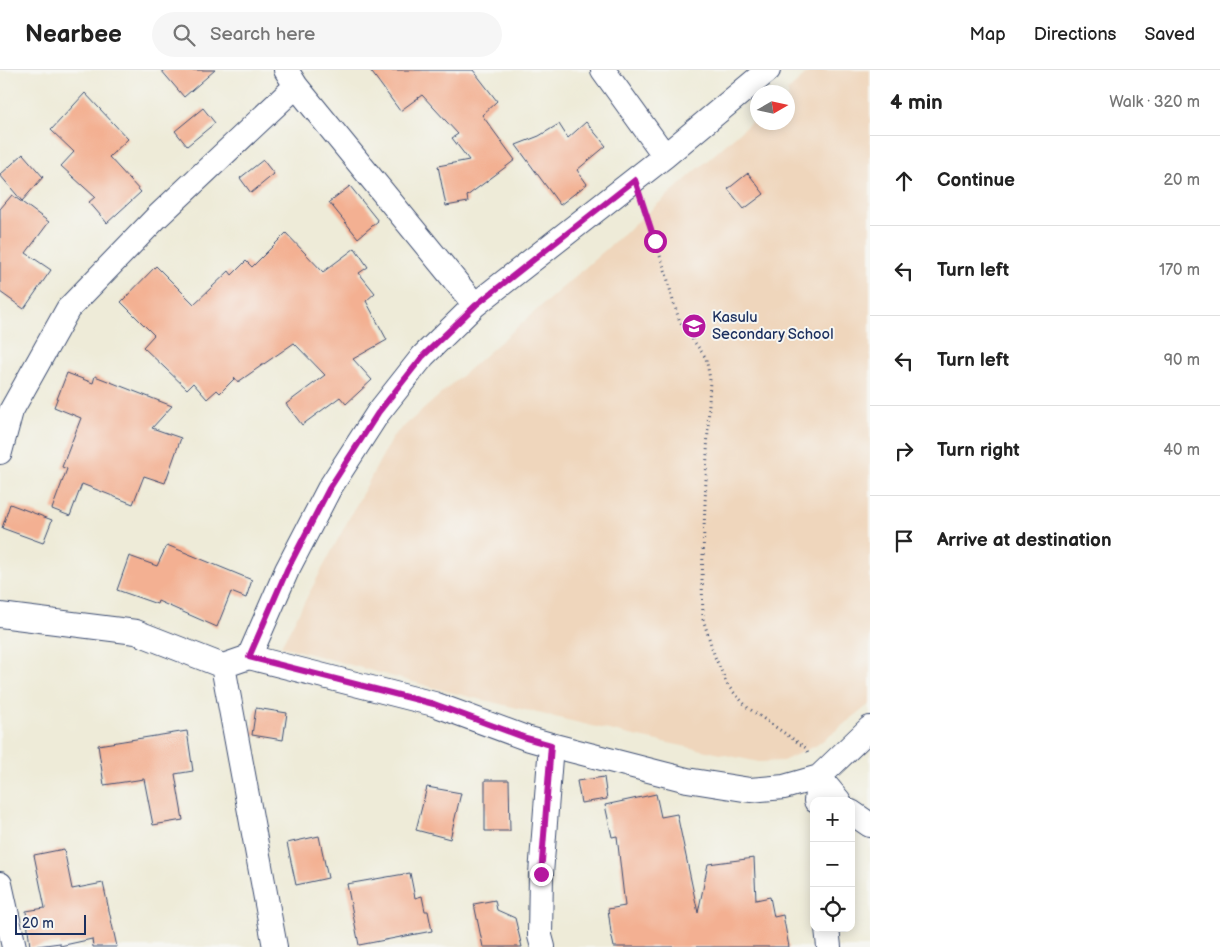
<!DOCTYPE html>
<meta charset="utf-8">
<style>
:root{--surface:#fff;--page:#f6f6f6;--text:#222;--muted:#767676;--line:#e0e0e0}
body{margin:0;font-family:"Balsamiq Sans",sans-serif;background:var(--page);color:var(--text)}
.controls{position:absolute;right:15px;bottom:15px;display:grid;overflow:hidden;border-radius:10px;box-shadow:0 2px 12px #0003}
.controls button{width:45px;height:45px;display:grid;place-items:center;padding:0;border:0;border-bottom:1px solid var(--line);background:var(--surface);color:var(--text);font:25px sans-serif}
.compass{position:absolute;left:750px;top:15px;width:45px;height:45px;border-radius:50%;background:var(--surface);box-shadow:0 2px 12px #0003;rotate:81deg}
.scale{position:absolute;left:15px;bottom:12px;width:71px;box-sizing:border-box;padding-left:5px;border:2px solid #1b2f5e;border-top:0;font-size:14px;line-height:18px;white-space:nowrap;color:#1b2f5e;-webkit-text-stroke:4px #f6f6f2;paint-order:stroke}
.stop{position:absolute;width:15px;height:15px;margin:-11px;border:4px solid #b5179e;border-radius:50%;background:#fff}
.stop.end{background:#b5179e;border-color:#fff;box-shadow:0 1px 5px #0008}
.list{margin:0;padding:0;list-style:none}
h2{display:flex;justify-content:space-between;align-items:center;height:65px;margin:0;padding:0 20px;font-size:21px}
h2 small{font-size:16px;font-weight:400;color:var(--muted)}
.list li{display:grid;grid-template-columns:32px 1fr auto;gap:15px;align-items:center;box-sizing:border-box;height:90px;padding:0 20px;border-top:1px solid var(--line)}
.list b{display:block;font-size:19px;white-space:nowrap}
.list em{font-size:16px;font-style:normal;color:var(--muted)}
.icon{flex:none;width:28px;height:28px;fill:none;stroke:currentColor;stroke-width:2;stroke-linecap:round;stroke-linejoin:round}
.map{position:relative;flex:none;width:870px;height:877px;overflow:hidden}
header{display:flex;align-items:center;gap:30px;box-sizing:border-box;height:70px;padding:0 25px;background:var(--surface);border-bottom:1px solid var(--line)}
header strong{font-size:24px}
nav{display:flex;gap:28px;margin-inline-start:auto;font-size:18px}
.search{width:350px;height:45px;background:var(--page);display:flex;align-items:center;gap:12px;box-sizing:border-box;padding:0 18px;border-radius:28px;color:var(--muted);font-size:19px}
main{display:flex}
aside{flex:1;background:var(--surface)}
.map>svg:first-child{display:block}
.built{fill:#efd6bc}
.building{fill:#f3b092}
.lines{fill:none;stroke-linecap:round;stroke-linejoin:round}
.minor-casing{stroke:#3b4b70;stroke-width:26}
.path{stroke:#3b4b70;stroke-width:3;stroke-dasharray:1 4;stroke-linecap:butt}
.minor{stroke:#fff;stroke-width:24}
.route{stroke:#b5179e;stroke-width:6}
.labels{text-anchor:middle;stroke-width:4;stroke-linejoin:round;paint-order:stroke}
.poi-label{font-size:15px;fill:#1b2f5e;stroke:#f6f6f2;text-anchor:start}
</style>
<header>
<strong>Nearbee</strong>
<div class="search"><svg class="icon" aria-label="search" viewBox="0 0 24 24"><circle cx="10" cy="10" r="6"/><path d="M15 15l6 6"/></svg>Search here</div>
<nav><a>Map</a><a>Directions</a><a>Saved</a></nav>
</header>
<main>
<div class="map">
<svg width="870" height="877" viewBox="0 0 870 877">
<rect width="100%" height="100%" fill="#f6f6f2"/>
<filter id="ink" filterUnits="userSpaceOnUse"><feTurbulence type="fractalNoise" baseFrequency=".02" numOctaves="2"/><feDisplacementMap in="SourceGraphic" scale="10" xChannelSelector="R" yChannelSelector="G"/><feConvolveMatrix kernelMatrix="1 2 1 2 8 2 1 2 1" color-interpolation-filters="sRGB"/></filter>
<filter id="wash" filterUnits="userSpaceOnUse"><feTurbulence type="fractalNoise" baseFrequency=".0096" numOctaves="4" result="noise"/><feDisplacementMap in="SourceGraphic" scale="20" xChannelSelector="R" yChannelSelector="G"/><feGaussianBlur stdDeviation="1.12" result="paint"/><feColorMatrix in="noise" values="0 0 0 0 0 0 0 0 0 0 0 0 0 0 0 0 0 1.4 0 .05"/><feComposite in="paint" operator="in"/></filter>
<g filter="url(#wash)">
<rect width="100%" height="100%" fill="#eeebd8"/>
<path class="built" d="M811,0h59v634l-53,41 -34,16 -24,1 -129,-27 -184,-44 -165,-45 112,-210 364,-319 1,5h30v-30h-2z"/>
<g id="blocks">
<path class="building" d="M161,0h54l-31,27z
M370,0h103l24,31 -15,14 33,45 -48,36 1,6 -22,4 -8,-40 31,-6 -17,-22 6,-4 -36,-39 -22,16z
M85,23l43,46 -19,18 32,35 -34,31 -18,-21 6,-5 -34,-31 13,-14 -23,-22z
M203,38l12,15 -28,23 -12,-15z
M586,52l20,24 -29,24 10,14 -27,21 -44,-60 23,-9 20,-12 9,14z
M23,84l20,23 -21,24 -22,-26z
M263,90l11,14 -23,19 -11,-15z
M748,103l16,21 -20,15 -16,-20z
M350,116l28,35 -20,17 -29,-36z
M12,125l37,27 -23,31 25,17 -27,39 -24,-17v-83z
M286,163l37,39 32,-24 13,19 -9,6 16,20 -9,8 21,39 -34,19 19,21 -26,24 -6,-7 -38,28 -16,-21 39,-29 -31,-32 -56,39 -3,-4 -15,15 -3,-3 -10,9 -14,-16 -6,6 -44,-42 11,-12 -33,-33 35,-36 38,38 35,-33 3,4 14,-14 6,6z
M67,303l26,10 2,-7 77,30 -20,22 29,10 -16,45 -21,-7 -11,28 -51,-20 -12,32 -18,-7 15,-40 -5,-2 19,-49 -27,-11z
M10,434l42,16 -9,23 -41,-15z
M167,475l85,35 -6,18 -15,-6 -14,35 -59,-26 -1,3 -40,-14 12,-34 28,10z
M256,638l31,5 -4,27 -31,-5z
M187,661l6,40 -18,3 8,46 -30,5 -9,-46 -40,6 -6,-40z
M604,707l3,22 -26,4 -4,-22z
M485,710h24l1,51h-25z
M427,717l34,6 -11,46 -34,-9z
M656,724l5,23 16,-3 21,99 10,-49 46,-6 2,42 14,-3 4,20 9,-2 6,32h-175l-3,-14 -3,-24 17,-3 -8,-70 -5,1 -7,-32z
M319,766l9,42 -32,7 -9,-42z
M64,779l8,40 31,-6 14,64h-24l-1,-8 -32,7v-3l-30,4 -4,-36 19,-3 -11,-53z
M410,803l5,25 7,-2 3,15h3l4,20 -73,14 -12,-61z
M495,830l2,10 18,8 7,29h-39l-9,-43z"/>
</g>
</g>
<g filter="url(#ink)">
<use href="#blocks" fill-opacity="0" stroke="#3b4b70" stroke-width="1"/>
<g class="lines">
<defs>
<path id="minor" d="M286,0l10,16 179,219
M603,0l62,86
M0,382l11,-41 57,-102 89,-92 139,-131
M0,545l136,17 87,34 26,-9 185,47 92,34 25,7
M249,587l38,-87 42,-81 49,-76 45,-57 52,-51 190,-149 103,-86
M223,596l52,281
M816,731l3,-24 51,-49
M851,742l19,13
M0,814l14,63
M827,858l2,19
M543,877l-3,-11 1,-62 10,-129 136,35 63,10 34,-3 35,-10 20,24"/>
</defs>
<use href="#minor" class="minor-casing"/>
<path class="path" d="M642,134l24,69 7,28 7,21 26,36 4,21 -8,200 1,40 12,38 13,29 20,22 58,40 3,7"/>
<use href="#minor" class="minor"/>
</g>
</g>
<g class="lines" filter="url(#ink)">
<path class="route" d="M541,804l10,-129 -25,-7 -92,-34 -185,-47 38,-87 42,-81 49,-76 45,-57 53,-51 159,-125 20,61"/>
</g>
<defs>
<symbol id="school-disc" viewBox="-11 -11 22 22"><circle r="9.5" fill="#b5179e" stroke="#f6f6f2"/><path d="M0-5L7-2L0 1L-7-2ZM-4 1L0 2.5L4 1V4Q0 6-4 4Z" fill="#fff"/></symbol>
</defs>
<g fill-rule="evenodd">
<use href="#school-disc" x="680" y="242" width="28" height="28"/>
</g>
<g class="labels">
<g class="poi-label">
<text x="712" y="252">Kasulu<tspan x="712" dy="17">Secondary School</tspan></text>
</g>
</g>
</svg>
<div class="controls">
<button>+</button>
<button>−</button>
<button><svg class="icon" aria-label="locate" viewBox="0 0 24 24"><circle cx="12" cy="12" r="6"/><path d="M12 2v4M12 18v4M2 12h4M18 12h4"/></svg></button>
</div>
<svg class="compass" viewBox="-18 -18 36 36"><path d="M0-13l5 13h-10z" fill="#e53935"/><path d="M0 13l5-13h-10z" fill="#767676"/></svg>
<div class="scale">20 m</div>
<div class="stop" style="left:655px;top:171px"></div>
<div class="stop end" style="left:541px;top:804px"></div>
</div>
<aside>
<h2>4 min<small>Walk · 320 m</small></h2>
<ul class="list">
<li><svg class="icon" aria-label="ahead" viewBox="0 0 24 24"><path d="M12 20V5M6 11l6-6 6 6"/></svg><div><b>Continue</b></div><em>20 m</em></li>
<li><svg class="icon" aria-label="left" viewBox="0 0 24 24"><path d="M17 20v-9H6M10 6l-5 5 5 5"/></svg><div><b>Turn left</b></div><em>170 m</em></li>
<li><svg class="icon" aria-label="left" viewBox="0 0 24 24"><path d="M17 20v-9H6M10 6l-5 5 5 5"/></svg><div><b>Turn left</b></div><em>90 m</em></li>
<li><svg class="icon" aria-label="right" viewBox="0 0 24 24"><path d="M7 20v-9h11M14 6l5 5-5 5"/></svg><div><b>Turn right</b></div><em>40 m</em></li>
<li><svg class="icon" aria-label="arrive" viewBox="0 0 24 24"><path d="M6 21V4h12l-3 4 3 4H6"/></svg><div><b>Arrive at destination</b></div></li>
</ul>
</aside>
</main>
